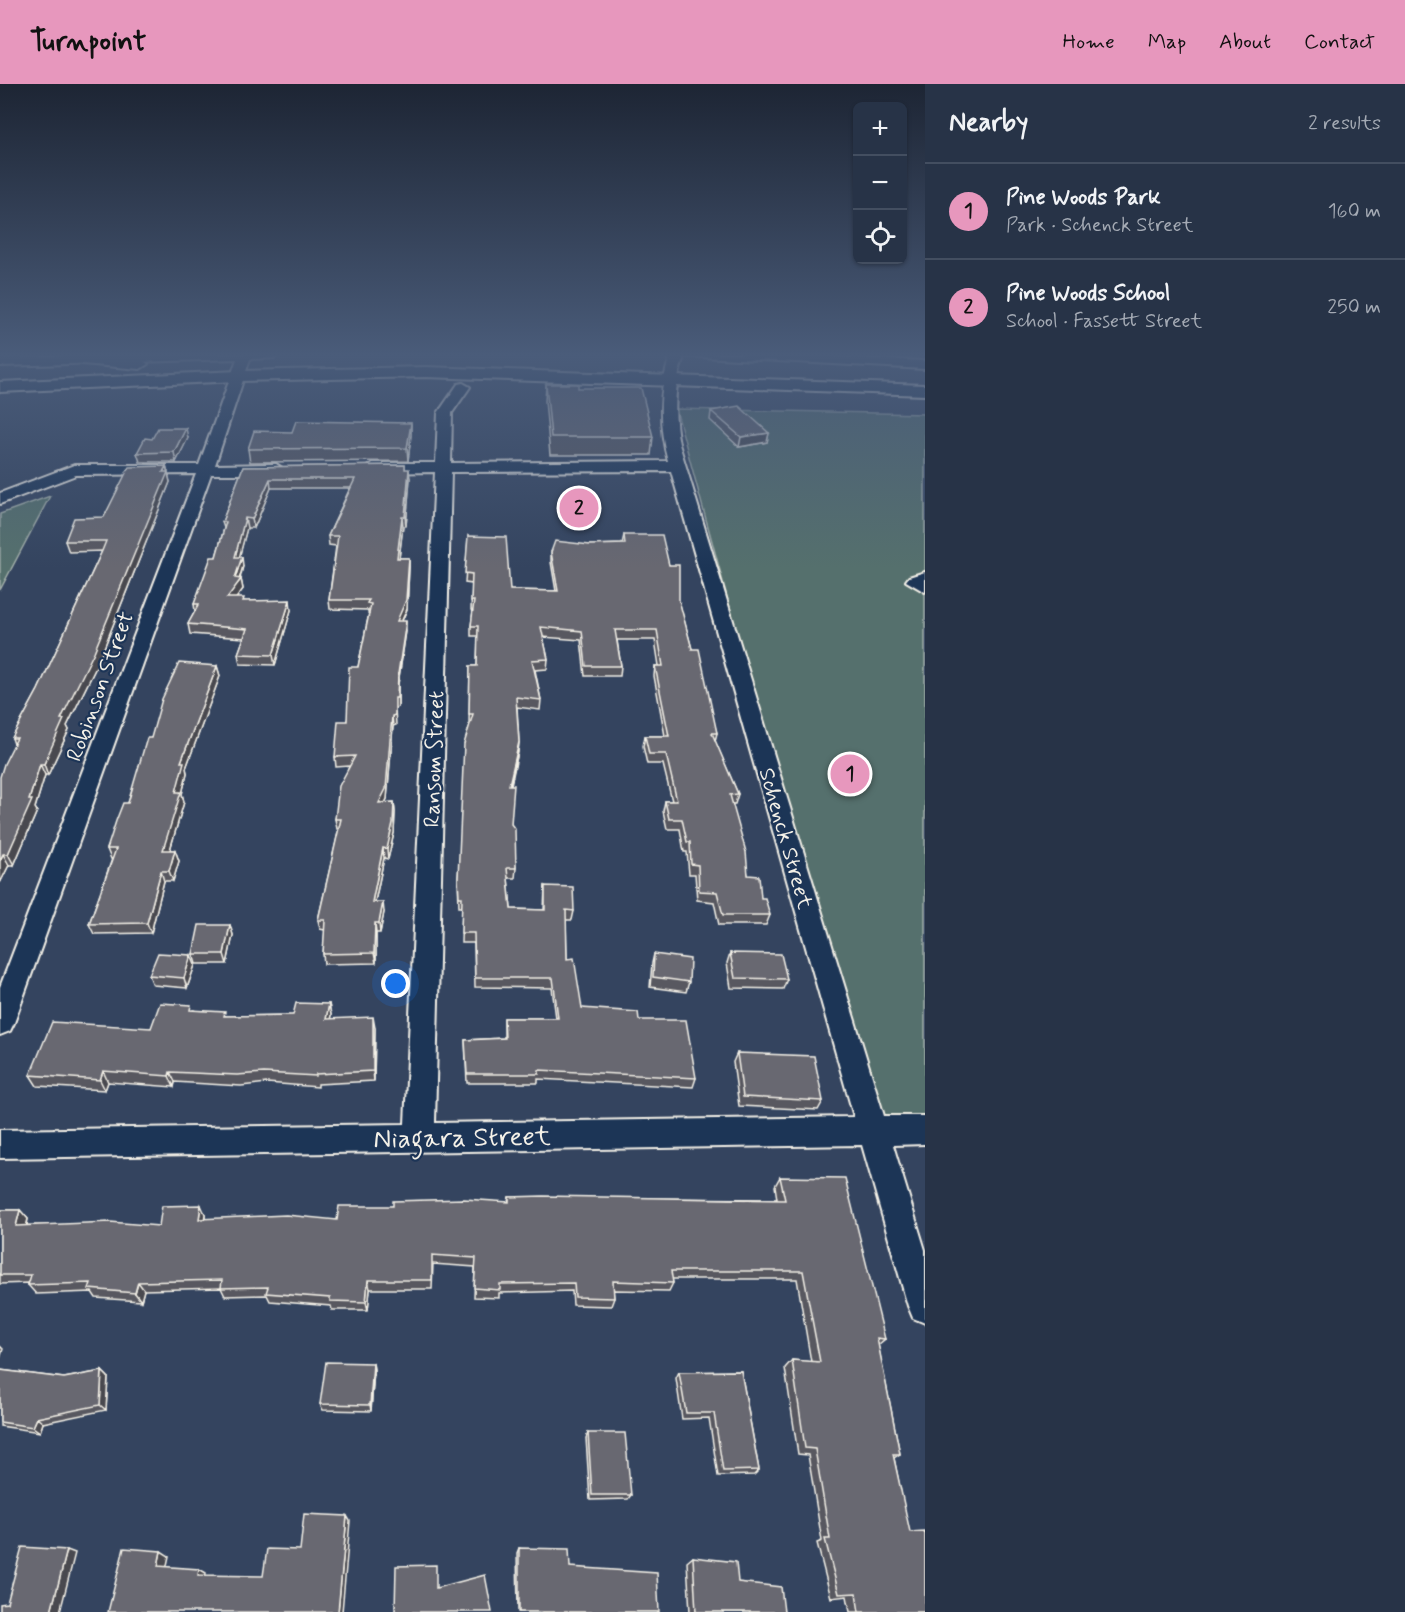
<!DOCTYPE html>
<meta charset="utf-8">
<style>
:root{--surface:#273347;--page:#333f52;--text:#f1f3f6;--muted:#a4aab4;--line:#434e60;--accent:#e797bd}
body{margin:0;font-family:Mynerve,sans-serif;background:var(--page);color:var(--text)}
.controls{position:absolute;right:18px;top:18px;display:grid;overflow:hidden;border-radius:9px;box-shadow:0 2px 4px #0004}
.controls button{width:54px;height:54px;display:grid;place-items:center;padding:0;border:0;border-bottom:2px solid var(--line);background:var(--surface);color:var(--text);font:30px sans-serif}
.you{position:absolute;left:396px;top:900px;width:21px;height:21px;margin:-15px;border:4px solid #fff;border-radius:50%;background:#1a73e8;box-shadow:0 0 0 9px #1a73e833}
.badge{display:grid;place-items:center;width:39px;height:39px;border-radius:50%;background:var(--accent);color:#111;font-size:20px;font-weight:700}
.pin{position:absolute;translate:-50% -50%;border:3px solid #fff;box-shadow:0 2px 6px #0006}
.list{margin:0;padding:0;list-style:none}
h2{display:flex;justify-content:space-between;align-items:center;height:78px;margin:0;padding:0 24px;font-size:26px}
h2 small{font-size:20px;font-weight:400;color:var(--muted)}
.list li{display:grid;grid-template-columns:39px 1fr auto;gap:18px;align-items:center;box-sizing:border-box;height:96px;padding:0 24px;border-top:2px solid var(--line)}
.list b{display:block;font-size:22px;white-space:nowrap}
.list p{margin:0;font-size:20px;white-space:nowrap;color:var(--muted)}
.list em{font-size:20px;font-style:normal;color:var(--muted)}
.icon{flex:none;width:33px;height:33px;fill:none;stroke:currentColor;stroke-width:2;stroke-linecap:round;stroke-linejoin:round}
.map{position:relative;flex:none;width:925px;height:1528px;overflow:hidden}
header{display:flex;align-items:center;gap:36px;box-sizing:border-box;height:84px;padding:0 30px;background:var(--accent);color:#111}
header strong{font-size:28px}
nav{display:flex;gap:33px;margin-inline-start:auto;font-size:21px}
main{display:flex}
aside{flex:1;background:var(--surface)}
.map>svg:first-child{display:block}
.green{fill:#55706d;stroke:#a4b0aa;stroke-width:1.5}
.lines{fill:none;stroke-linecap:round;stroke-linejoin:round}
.minor-casing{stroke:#f4f1e8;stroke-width:4}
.major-casing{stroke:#f4f1e8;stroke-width:4}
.minor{fill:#1d3557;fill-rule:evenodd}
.major{fill:#1d3557;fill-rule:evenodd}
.wall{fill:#595961;stroke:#f4f1e8;stroke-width:1.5}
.shaded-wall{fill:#49484f;stroke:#f4f1e8;stroke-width:1.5}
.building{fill:#686771;stroke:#f4f1e8;stroke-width:1.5}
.labels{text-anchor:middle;stroke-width:4.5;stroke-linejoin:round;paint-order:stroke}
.street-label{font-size:22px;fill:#f4f1e8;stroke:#1d3557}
.near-street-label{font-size:27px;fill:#f4f1e8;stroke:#1d3557}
</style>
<header>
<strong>Turnpoint</strong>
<nav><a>Home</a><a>Map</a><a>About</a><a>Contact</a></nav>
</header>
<main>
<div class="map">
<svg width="925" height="1528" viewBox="0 0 925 1528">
<rect width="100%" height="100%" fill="#34445f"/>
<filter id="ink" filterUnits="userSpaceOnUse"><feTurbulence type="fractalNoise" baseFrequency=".0167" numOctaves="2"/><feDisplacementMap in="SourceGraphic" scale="12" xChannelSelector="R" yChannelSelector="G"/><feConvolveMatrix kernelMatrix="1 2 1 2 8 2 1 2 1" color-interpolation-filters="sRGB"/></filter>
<g filter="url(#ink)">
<path class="green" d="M676,325l249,5v716h-53z
M50,412l-50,94v-76z"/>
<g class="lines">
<defs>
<path id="minor" d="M122,270h158l-6,4 -24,1 -35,106 61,-1 8,5 -8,5h-65l-197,549 -4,8 -10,4v-48l196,-513 -120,1 -76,29v-11l74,-28h125l38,-106 -237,7v-8z
M671,270h113l141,7v8l-241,-13c-10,29 -11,58 -5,88l205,672h41v28l-32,1 32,105v73l-12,-5 -5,-12 -46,-161 -862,13v-28l405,-6 30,-652 -62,1 -8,-5 8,-5h63l2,-50 20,-29 5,-1 7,4 -18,26 -1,50 217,-2c-10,-36 -10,-71 3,-107zM671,387l183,646 -419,6 16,-651z
M925,488v20l-19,-11 3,-4z"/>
<path id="major" d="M88,271l52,4 8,5 -8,5 -58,-5 -2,-4 2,-4z
M426,283l499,18v10l-499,-18 -188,4 -238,11v-10l238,-11z"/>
</defs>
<use href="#minor" class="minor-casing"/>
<use href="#major" class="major-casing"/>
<use href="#minor" class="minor"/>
<use href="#major" class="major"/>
</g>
<path class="wall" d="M546,300l32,4 75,49 -2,18h-101l-5,-54z
M711,327l58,22 -2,9 -28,5 -29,-27z
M411,339v12l-3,26 -158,1 -2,-13 44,-17z
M188,354l-12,24h-36l-3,-9z
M405,381v4l5,9 -4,48h-3l-4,32h10v9l-2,42 -5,12 4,10 -8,53v23l-3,1 1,17 -3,1 -6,73 -2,4 9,-1 1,10 -1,21 -6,26 -4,-1 -9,44 9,10 -4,21h-4v30l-52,1 -1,-10 2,-24 -5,-1 -2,-9 21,-91h-2l-2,-10 14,-53 -13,1 -1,-10 12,-36 22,-108h-1v-3l-38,-1 -1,-9 7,-54 -7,-1 -1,-9 22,-48h-79l-17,40h-7l-8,29 4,9 -3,13h1l2,10 -7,9 8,3 47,9 -16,55 -35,-1 -2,-10 6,-16 -54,-4 -2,-10 7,-13 -1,-7 22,-47 8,-29 -2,-6 21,-55z
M166,382l4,16 -72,181 -31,63 2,4 -21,45h-3l-10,33 2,3 -23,54h-5l-9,18 14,-139 -2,-6 26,-48 64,-139 -33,1 -4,-11 39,-24z
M624,451l45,30 23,84 25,84 -2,8 23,53 -3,10h-3l16,71 22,40 -4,10h-47l-5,-23 -17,-2 -2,-26h-6l-2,-22h-3l-4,-23h-13l-4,-18 2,-10h7l-9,-37h-16l-4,-18 2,-10h20l-11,-60 1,-10h4l-4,-26h-38l4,26 -1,10h-35l-4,-36 -38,-3 5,22 -1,10 -12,1 6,30 -1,10 -23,-3 2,35 -1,10 -7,33v39l5,44 -1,10h-7l3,31 33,1 1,-24 29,25 -2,9h-6l1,39 15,49 57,12 57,58 -3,9 -155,-8v4h-71l-2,-43 39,-2v-20h52l-4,-30 -77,-1 -1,-44h-13l1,-36h-3l-1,-29 12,-154h-1l1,-58h7l1,-30h-7v-10l2,-15 -2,-1 1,-26 -7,-1 3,-47 42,54 46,1 -5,-29v-10l39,-7 32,-1z
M217,582l3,10 -34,92 1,5 -5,21 2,8 -14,48h5l4,11 -6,20h-9l-13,52 -57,1 -5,-10 23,-65h-1l-4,-10 21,-46 23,-65z
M230,841l3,10 -6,29h-31l-3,-10z
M730,869l57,26 -4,10 -52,-1 -4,-25z
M654,870l35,28 -3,10 -36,-5 2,-24z
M195,881l-8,23 -34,-3 -4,-10z
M329,920l2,11 -1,4 45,9 -1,53 -56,3v3l-51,-4 -26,3 -66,-4 -1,5 -66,-5 -3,8 -68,-4 -7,-11 121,-47 42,-18 34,6 66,-1z
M737,969l86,48 -5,9 -79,-4 -6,-44z
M780,1093l105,162 -7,6 22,109 -6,4 31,154h-75l-3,-16 -16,2 -14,-55 5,-2 -14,-86 -10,-1 -13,-86 7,-8 19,2 -14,-83h-125l1,4 -4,8 -56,-1 1,8 -3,8 -38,-1 -1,-14 -73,2v5l-25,-1 1,-30 -42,-3 -1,25h-62l-2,21h-36l-1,-4 -61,-5 -3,-6 -42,1 -4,-8 -77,2 -3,11 -45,-3 -4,-6 -56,2 -8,-9v-2l-28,1v-74h20l8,9 -1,6 132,1 46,-12v5l132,1 56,-14 115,-4 1,-5 268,2 -2,-13z
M373,1279l1,7 -3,41 -48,-1 -3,-6z
M0,1286l64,8 38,-7 6,6 -2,33 -63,13 -3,9 -40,-6z
M741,1287l18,99 -5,5 -36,1 -9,-58 -27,1 -6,-41 3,-6z
M588,1349l43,62 -3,4 -38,1 -4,-62z
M519,1464l51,19 89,45h-141l-1,-59z
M693,1473l45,25 46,30h-94l-3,-50z"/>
<path class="shaded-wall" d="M411,339v12l-3,26 -1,-13z
M186,344l2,10 -12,24 -2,-10z
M769,349l-2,9 -28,5 2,-10z
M166,382l4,16 -72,181 -31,63 2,4 -21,45 -4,-11 17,-45z
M409,385l1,9 -4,48 -1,-9z
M270,395l1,9 -17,40 -2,-9z
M402,433l1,9 -5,41 -1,-9z
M245,434l2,10 -10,38 -2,-9z
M242,473l1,9 -5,17 3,-4 2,10 -14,19 -2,-10 8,-20z
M409,474v9l-2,42 -10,22v-10z
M290,516l1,10 -16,55 -2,-10z
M406,537v10l-8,53v23v-33z
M217,582l3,10 -34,92 1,5 -5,21 2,8 -17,58 -4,-10 13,-58 5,-30z
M392,632l1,10 -6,73 -7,14 -1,-10z
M519,658l-1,10 -10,43 1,-10z
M40,680l5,11 -10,33 2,3 -23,54 -6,-11 21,-54z
M394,718l1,10 -1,21 -6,26 -1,-10z
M383,764l1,10 -11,53 -1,-9z
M175,766l4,11 -6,20 -4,-10z
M3,770l6,11 -9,18v-22z
M161,787l3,10 -13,52 -4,-10z
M383,818l1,10 -4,21 -1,-10z
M375,839l1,10v30l-2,-10z
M230,841l3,10 -6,29 -3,-10z
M191,871l4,10 -8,23 -3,-10z
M329,920l2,11 -3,15 -2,-11z
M373,933l2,11 -1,53 -1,-10z
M103,987l5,11 -3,8 -5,-10z
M170,988l5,10 -1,5 -5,-11z
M201,1121l4,9 -2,14 -4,-9z
M20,1126l8,9 -4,16 -8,-9z
M368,1196l2,9 -2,21 -2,-8z
M138,1198l6,8 -3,11 -6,-8z
M0,1262l3,3 -3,10z
M373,1279l1,7 -3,41 -1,-6z
M102,1287l6,6 -2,33 -6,-5z
M37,1334l6,5 -3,9 -7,-5z
M347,1432l3,5 -8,91h-4z
M67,1466l8,3 -15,59h-9z
M161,1467l8,5 -3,14 -8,-4z
M199,1485l7,4 -1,6 -7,-4z"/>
<path class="building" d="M546,300h32v4h63l12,49h-102z
M739,322l30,27 -28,4 -30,-26z
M296,337l115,2 -4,25 -159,1 6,-18 38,1z
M158,344h28l-12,24 -37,1 8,-15 7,1z
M405,381v4h4l-4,48h-3l-5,41h12l-3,42 -9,21h9l-8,53 -1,24h-2v17l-3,1 -6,73 -7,14 15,-1 -1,21 -6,26 -4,-1 -11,54h11l-4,21h-4l-1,30 -51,1 2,-34h-7l23,-101h-6l4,-33 16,-30 -20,1 3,-36h9l2,-54h9l13,-63 -4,-1 2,-3h-40l9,-64h-10l27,-57h-85l-18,40 -7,-1 -10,39h7l-7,21 6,1 -14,19h17l-1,3 47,-1 -17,55 -35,-1 9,-25 -59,-5 11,-20h-5l17,-47h5l10,-35h-4l21,-55z
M166,382l-3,6h5l-74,180 -33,67h3l-20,45h-4l-11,36h3l-24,54h-5l-3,7v-84l4,-13 13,-26h-5l26,-48 64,-139 4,-10h-41l9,-23 30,-1 25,-50z
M624,451h38l7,30h10v35l13,49h7l18,84h-5l26,61 -8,1 16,57 2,23 11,1 2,22h4l5,17h-47l-6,-23 -18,-1 -1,-26 -7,-1 -1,-22h-3l-5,-23h-13l-4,-18h12l-11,-47h-17l-4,-18h24l-14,-70h8l-6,-36h-42l6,36h-35l-4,-35 -41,-4 7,32 -16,1 9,40 -25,-3 3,45 -10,43h5l-3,39 4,5 1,39h-9l4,41 34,1v-24l28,1 1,24 -8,-1 1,49 7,-1 8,50 56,4 1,8h47l10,58 -157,-8v4h-72l-2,-34 40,-2 -1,-20h54l-5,-40h-78l-1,-45h-13l1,-36h-3l-1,-19 6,-134 9,-30h-4l1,-48h7l1,-40h-7l3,-25h-3l1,-27 -7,-1 3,-37 38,1 4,53 48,1 -7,-39 4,-11 35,4 35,-1z
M179,579l38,3 -36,96h3l-8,30h5l-18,58h12l-6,21h-8l-14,52 -58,1 27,-75h-9l9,-28 7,-18h5l19,-65h4l11,-39z
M199,841h31l-6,29h-31z
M158,869l33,2 -7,23 -35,-3z
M730,869l51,1 6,25 -52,-1z
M654,870l36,5 -1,23 -36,-5z
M160,919l31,2 -1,5 35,2 -1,4 69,-1 3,-12 33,1 -3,15 47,-2v54l-57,3v2l-52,-3 -27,2 -67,-3 -1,4 -66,-5 -3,9 -70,-5 22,-53 99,6z
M737,969l77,3 9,45 -80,-4z
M780,1093l65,1 40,161 -8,-1 23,116h-7l17,78 14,-1 1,3v78h-66l-3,-19 -17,1 -14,-55h5l-15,-90 -10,-1 -13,-88 28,2 -17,-91h-132l2,12 -60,-2 1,17 -39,-1 -1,-14 -74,1v6l-26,-2 2,-30 -44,-3v25h-64l-2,22 -36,-1v-3l-64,-5 2,-6 -47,1 1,-8 -84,2 -3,11 -46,-4 2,-6 -63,2 3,-10h-31v-65h20l-4,16 94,-4 49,4 3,-20 39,-1 -2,14 87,-4 51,5 2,-14h54v-5l71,-2 45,3v-5l34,-1 242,4z
M326,1278l47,1 -3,42 -50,-1z
M0,1286l64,8 38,-7 -2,34 -63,13 -4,9 -33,-5z
M741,1287l18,99 -36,1 -9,-58h-28l-7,-41z
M588,1349h37l6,62h-39z
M304,1430l43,2 -9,96h-230l16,-64 37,3 -3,15 41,3 -1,6 65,1 4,-27 33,1z
M22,1463l45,3 -16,62h-51v-8l7,-1z
M519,1464l50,1 1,18 87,6 2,39h-140z
M693,1473l43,5 2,20 43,5 3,25h-88z
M436,1481v23l49,-13 7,37h-97l1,-46z"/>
</g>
<linearGradient id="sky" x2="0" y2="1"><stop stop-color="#1d2534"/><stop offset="0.56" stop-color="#4a5c7a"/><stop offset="1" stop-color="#4a5c7a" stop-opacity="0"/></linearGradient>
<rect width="925" height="484" fill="url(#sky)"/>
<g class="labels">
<g class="street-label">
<text transform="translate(99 602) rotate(-70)" y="8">Robinson Street</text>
<text transform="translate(433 675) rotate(-88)" y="8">Ransom Street</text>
<text transform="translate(787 754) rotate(74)" y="8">Schenck Street</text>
</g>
<g class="near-street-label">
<text transform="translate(462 1053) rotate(-1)" y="9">Niagara Street</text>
</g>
</g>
</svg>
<div class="controls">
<button>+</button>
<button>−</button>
<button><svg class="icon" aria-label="locate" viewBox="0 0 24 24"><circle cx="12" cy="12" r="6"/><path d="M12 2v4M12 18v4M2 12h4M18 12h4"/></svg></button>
</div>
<div class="you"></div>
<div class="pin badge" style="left:850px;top:690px">1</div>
<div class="pin badge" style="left:579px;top:424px">2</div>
</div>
<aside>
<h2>Nearby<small>2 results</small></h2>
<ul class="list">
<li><span class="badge">1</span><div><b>Pine Woods Park</b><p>Park · Schenck Street</p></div><em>160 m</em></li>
<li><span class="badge">2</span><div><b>Pine Woods School</b><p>School · Fassett Street</p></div><em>250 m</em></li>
</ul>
</aside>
</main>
